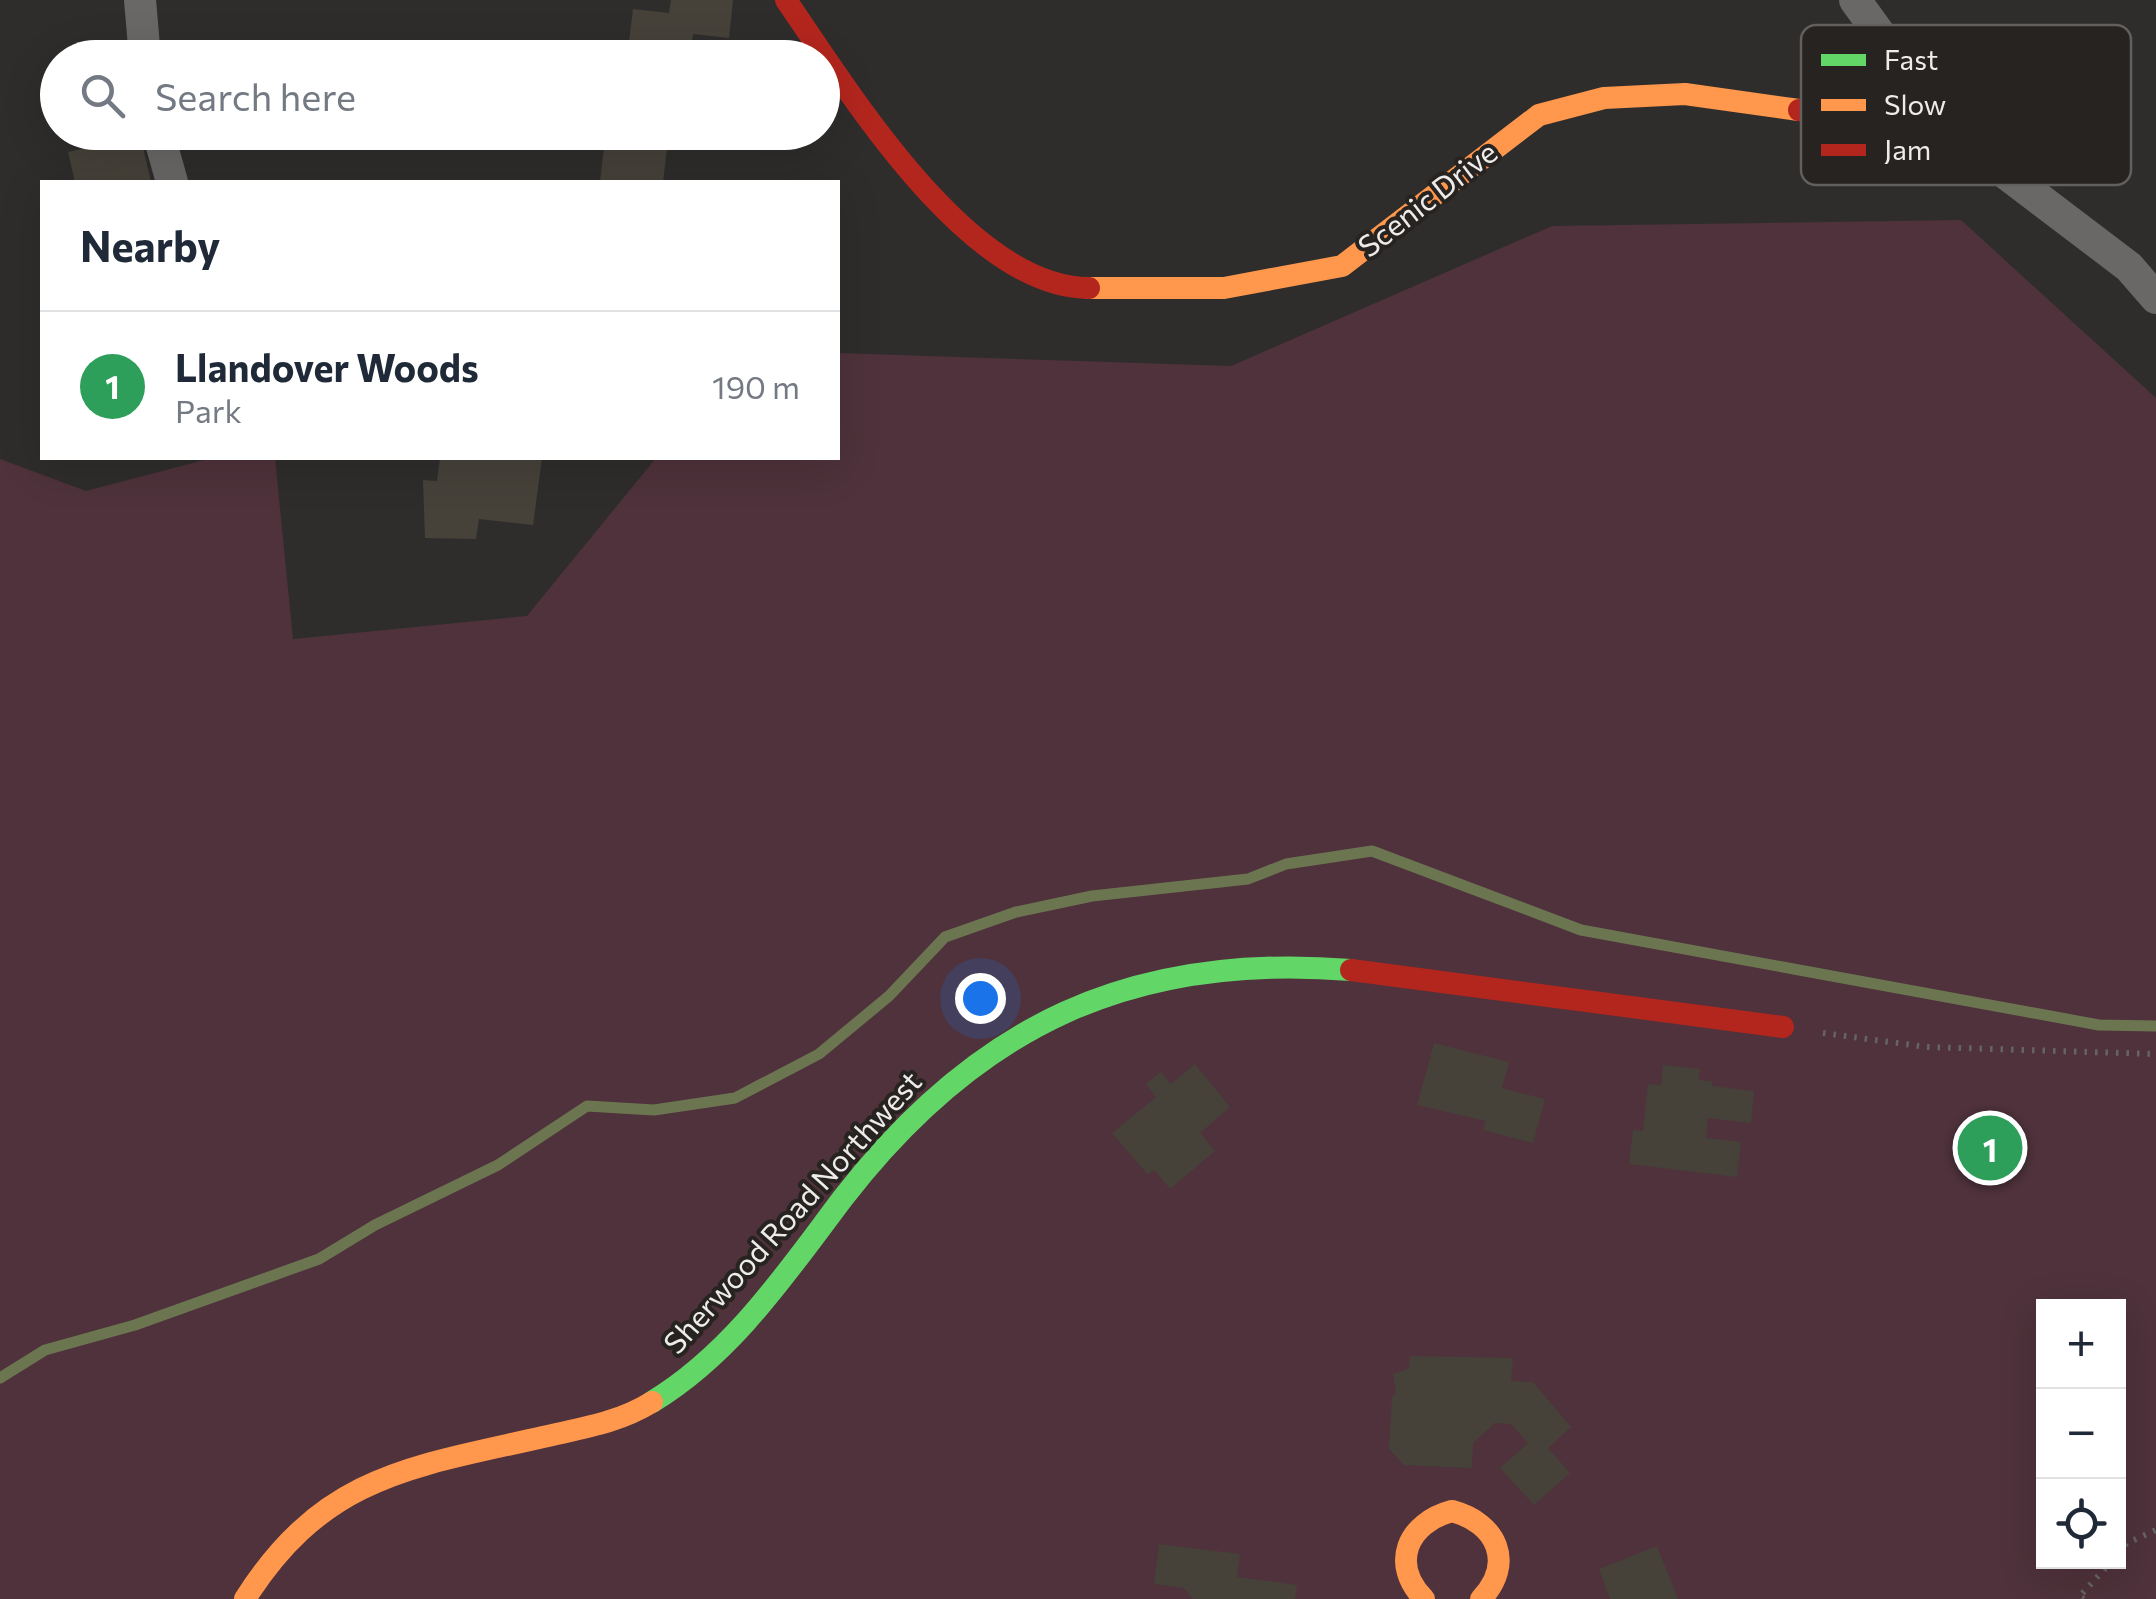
<!DOCTYPE html>
<meta charset="utf-8">
<style>
:root{--surface:#fff;--page:#f6f6f7;--text:#1f2937;--muted:#747a83;--line:#e0e1e3;--accent:#1a73e8}
body{margin:0;font-family:Commissioner,sans-serif;background:var(--page);color:var(--text)}
.controls{position:absolute;right:30px;bottom:30px;display:grid;overflow:hidden;border-radius:0px;box-shadow:0 10px 40px #0002}
.controls button{width:90px;height:90px;display:grid;place-items:center;padding:0;border:0;border-bottom:2px solid var(--line);background:var(--surface);color:var(--text);font:50px sans-serif}
.you{position:absolute;left:980px;top:998px;width:35px;height:35px;margin:-25px;border:8px solid #fff;border-radius:50%;background:#1a73e8;box-shadow:0 0 0 15px #1a73e833}
.badge{display:grid;place-items:center;width:65px;height:65px;border-radius:50%;background:var(--accent);color:#fff;font-size:32px;font-weight:700}
.pin{position:absolute;translate:-50% -50%;border:5px solid #fff;box-shadow:0 2px 10px #0006}
.list{margin:0;padding:0;list-style:none}
h2{display:flex;justify-content:space-between;align-items:center;height:130px;margin:0;padding:0 40px;font-size:42px}
h2 small{font-size:32px;font-weight:400;color:var(--muted)}
.list li{display:grid;grid-template-columns:65px 1fr auto;gap:30px;align-items:center;box-sizing:border-box;height:150px;padding:0 40px;border-top:2px solid var(--line)}
.list b{display:block;font-size:38px;white-space:nowrap}
.list p{margin:0;font-size:32px;white-space:nowrap;color:var(--muted)}
.list em{font-size:32px;font-style:normal;color:var(--muted)}
.icon{flex:none;width:55px;height:55px;fill:none;stroke:currentColor;stroke-width:2;stroke-linecap:round;stroke-linejoin:round}
.map{position:relative;flex:none;width:2156px;height:1599px;overflow:hidden}
.search{position:absolute;background:var(--surface);box-shadow:0 10px 40px #0002;left:40px;top:40px;width:800px;height:110px;display:flex;align-items:center;gap:25px;box-sizing:border-box;padding:0 35px;border-radius:55px;color:var(--muted);font-size:38px}
.panel{position:absolute;background:var(--surface);box-shadow:0 10px 40px #0002;left:40px;top:180px;width:800px;height:280px;border-radius:0px}
.map>svg:first-child{display:block}
.green{fill:#4f323b;fill-rule:evenodd}
.lines{fill:none;stroke-linecap:round;stroke-linejoin:round}
.stream{stroke:#6b7651;stroke-width:11}
.building{fill:#46423a}
.path{stroke:#656463;stroke-width:6;stroke-dasharray:2.5 8;stroke-linecap:butt}
.street{stroke:#696867;stroke-width:32}
.fast{stroke:#63d668;stroke-width:22}
.slow{stroke:#ff974d;stroke-width:22}
.jam{stroke:#b3261e;stroke-width:22}
.labels{text-anchor:middle;stroke-width:8;stroke-linejoin:round;paint-order:stroke}
.street-label{font-size:30px;fill:#eeeceb;stroke:#262321}
.key{fill:#262321;stroke:#625f5e;stroke-width:2.5}
.key-label{font-size:28px;fill:#eeeceb}
</style>
<div class="map">
<svg width="2156" height="1599" viewBox="0 0 2156 1599">
<rect width="100%" height="100%" fill="#2f2d2c"/>
<path class="green" d="M1961,220l195,178v1201h-2156v-1140l86,32 126,-33h63l18,181 234,-23 129,-158h182v-105l393,13 321,-140zM2044,1306h74v256h-74z"/>
<g class="lines">
<path class="stream" d="M0,1378l45,-28 90,-25 184,-66 56,-34 123,-60 89,-59 67,4 81,-12 84,-44 70,-58 56,-59 71,-25 76,-16 156,-17 38,-15 86,-13 209,79 518,95 57,1"/>
</g>
<path class="building" d="M671,0h62l-4,38 -36,-4 -3,24h-63l6,-49 36,4z
M83,132h48l2,9 8,-2 10,43h-76l-7,-30 18,-4z
M619,132h62l-1,10 -12,-1 -5,41h-63l4,-34 13,2z
M440,458h102l-9,67 -54,-6 -3,20 -51,-1 -2,-58 14,1z
M1434,1043l75,19 -7,26 43,11 -12,44 -50,-13 3,-9 -69,-16z
M1195,1064l35,43 -30,26 15,18 -45,38 -16,-19 -6,5 -36,-42 44,-36 -10,-13 15,-12 10,12z
M1663,1065l37,4 -2,11 14,1v5l42,5 -3,32 -43,-5 -2,20 35,4 -4,35 -108,-13 4,-34 10,1 5,-47 13,1z
M1410,1356l103,2 -2,23 22,1 38,45 -23,21 22,25 -36,32 -34,-37 28,-25 -17,-19 -16,-1 -22,20 -1,25 -68,-3 -15,-16 3,-52 4,-4 -3,-19 16,-6z
M1159,1544l81,10 -3,23 60,8 -2,14h-102l-9,-11 -30,-4z
M1657,1546l21,53h-68l-11,-30z"/>
<g class="lines">
<path class="path" d="M1823,1033l104,14 229,7
M2118,1553l9,-10 29,-13
M2084,1599l-5,-2 32,-35"/>
<path class="street" d="M140,0l5,58
M1855,0l95,131 179,136 27,31
M158,132l14,50"/>
<path class="fast" d="M652,1402c81,-49 135,-130 191,-204 134,-173 289,-246 508,-228"/>
<path class="slow" d="M1089,288h135l118,-22 197,-151 65,-17 81,-4 114,16
M245,1599c78,-123 165,-132 298,-162 39,-9 75,-14 109,-35
M1424,1599c-34,-35 -17,-76 28,-88 45,12 63,52 29,88"/>
<path class="jam" d="M786,0c62,90 182,288 303,288
M1799,110l151,21
M1351,970l432,57"/>
</g>
<g class="labels">
<g class="street-label">
<text transform="translate(1428 200) rotate(-38)" y="10">Scenic Drive</text>
<text transform="translate(793 1213) rotate(-48)" y="10">Sherwood Road Northwest</text>
</g>
</g>
<rect x="1801" y="25" width="330" height="160" rx="15" class="key"/>
<rect x="1821" y="54" width="45" height="12" fill="#63d668"/>
<rect x="1821" y="99" width="45" height="12" fill="#ff974d"/>
<rect x="1821" y="144" width="45" height="12" fill="#b3261e"/>
<g class="key-label">
<text x="1884" y="70">Fast</text>
<text x="1884" y="115">Slow</text>
<text x="1884" y="160">Jam</text>
</g>
</svg>
<div class="controls">
<button>+</button>
<button>−</button>
<button><svg class="icon" aria-label="locate" viewBox="0 0 24 24"><circle cx="12" cy="12" r="6"/><path d="M12 2v4M12 18v4M2 12h4M18 12h4"/></svg></button>
</div>
<div class="you"></div>
<div class="pin badge" style="left:1990px;top:1148px;background:#2e9e5b">1</div>
<div class="search"><svg class="icon" aria-label="search" viewBox="0 0 24 24"><circle cx="10" cy="10" r="6"/><path d="M15 15l6 6"/></svg>Search here</div>
<section class="panel">
<h2>Nearby<small></small></h2>
<ul class="list">
<li><span class="badge" style="background:#2e9e5b">1</span><div><b>Llandover Woods</b><p>Park</p></div><em>190 m</em></li>
</ul>
</section>
</div>
